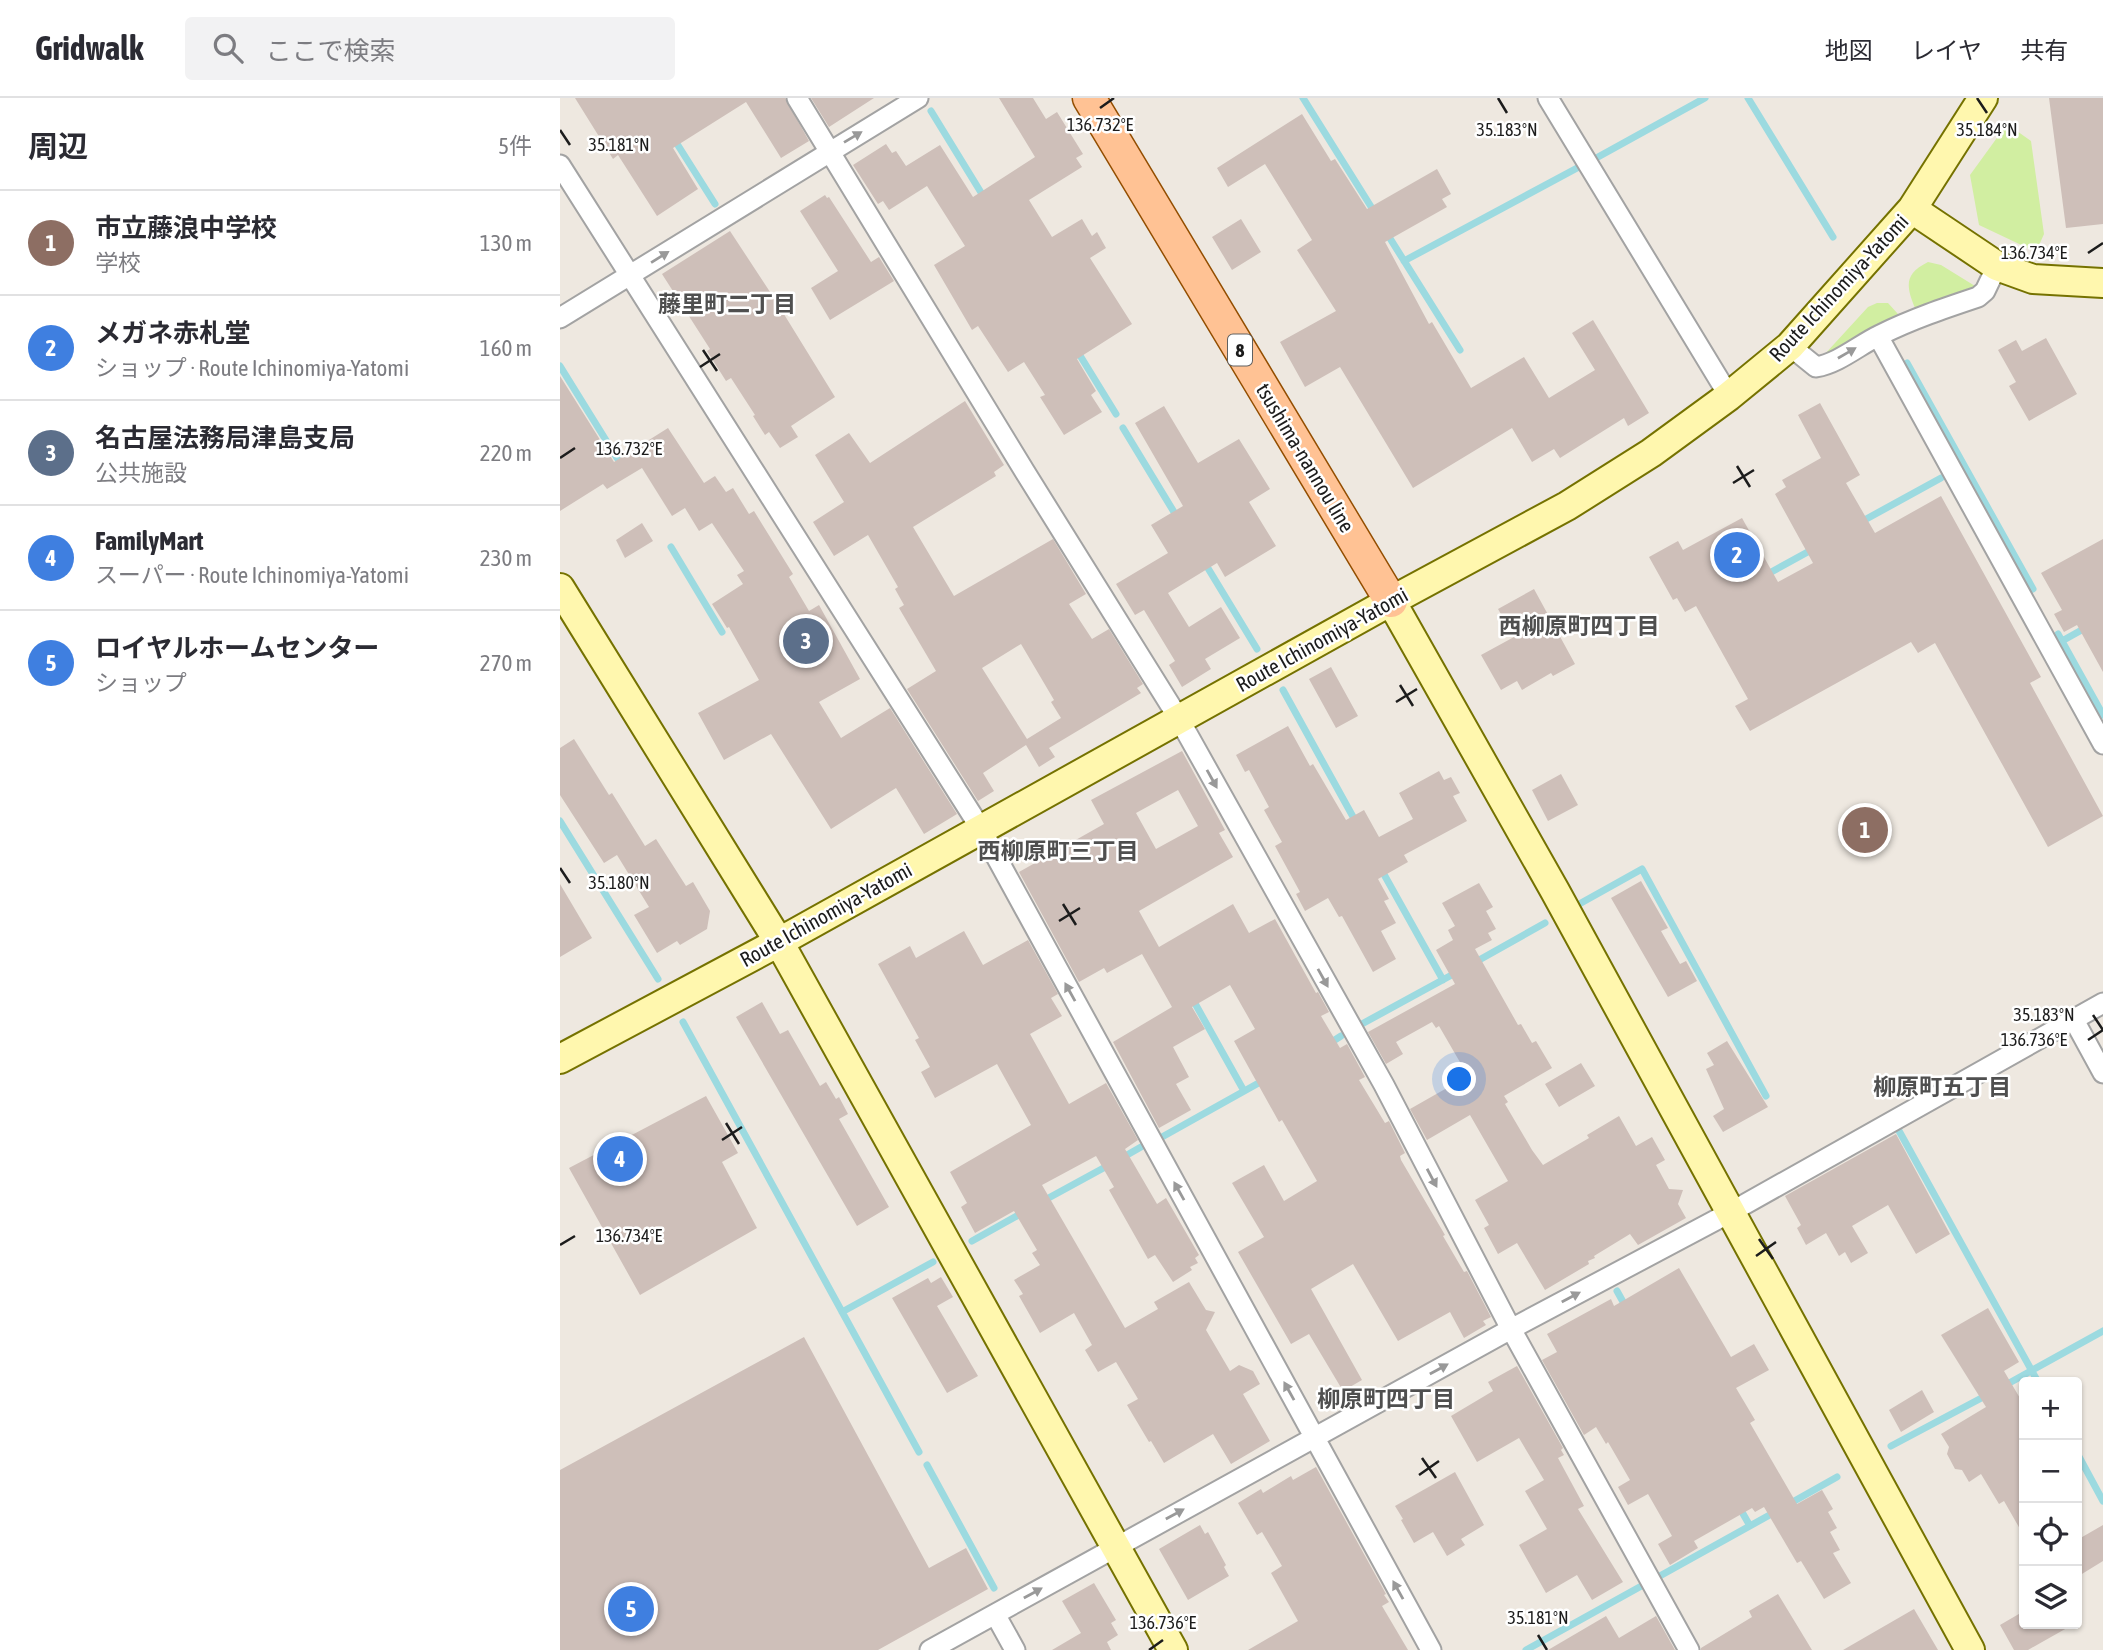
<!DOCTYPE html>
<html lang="ja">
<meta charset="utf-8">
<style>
:root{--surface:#fff;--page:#f2f2f3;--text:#2b2b33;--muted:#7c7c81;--line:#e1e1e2;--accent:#c7001c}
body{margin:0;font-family:"Asap Condensed","Noto Sans JP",sans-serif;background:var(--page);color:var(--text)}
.controls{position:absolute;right:21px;bottom:21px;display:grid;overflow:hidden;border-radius:7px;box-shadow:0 2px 5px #0004}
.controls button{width:63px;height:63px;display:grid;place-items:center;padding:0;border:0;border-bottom:2px solid var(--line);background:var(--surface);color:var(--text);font:35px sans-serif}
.you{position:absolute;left:900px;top:982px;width:24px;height:24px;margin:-18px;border:5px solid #fff;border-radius:50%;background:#1a73e8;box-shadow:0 0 0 10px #1a73e833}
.badge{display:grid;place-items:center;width:46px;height:46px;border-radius:50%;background:var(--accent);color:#fff;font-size:23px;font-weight:700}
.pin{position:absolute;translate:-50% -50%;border:4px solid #fff;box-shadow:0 2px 7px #0006}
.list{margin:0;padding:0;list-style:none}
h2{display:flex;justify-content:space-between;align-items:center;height:91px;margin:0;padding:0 28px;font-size:30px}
h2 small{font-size:23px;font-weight:400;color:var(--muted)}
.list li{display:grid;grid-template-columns:46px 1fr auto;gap:21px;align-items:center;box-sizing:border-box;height:105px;padding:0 28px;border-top:2px solid var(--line)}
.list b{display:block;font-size:26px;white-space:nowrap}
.list p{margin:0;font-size:23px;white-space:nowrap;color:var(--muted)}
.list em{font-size:23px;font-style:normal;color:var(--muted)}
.icon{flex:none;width:38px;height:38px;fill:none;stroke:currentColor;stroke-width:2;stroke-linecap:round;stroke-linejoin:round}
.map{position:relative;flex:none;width:1543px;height:1552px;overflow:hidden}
header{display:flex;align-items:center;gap:42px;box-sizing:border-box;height:98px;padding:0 35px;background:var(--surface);border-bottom:2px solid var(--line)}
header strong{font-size:33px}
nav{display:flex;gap:38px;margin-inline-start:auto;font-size:24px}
.search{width:490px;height:63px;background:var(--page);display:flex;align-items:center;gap:18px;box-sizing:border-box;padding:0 24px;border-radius:7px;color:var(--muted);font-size:26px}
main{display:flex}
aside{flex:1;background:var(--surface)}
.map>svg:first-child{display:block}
.grass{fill:#d1eea1}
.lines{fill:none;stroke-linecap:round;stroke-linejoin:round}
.stream{stroke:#9cdae0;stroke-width:7}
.building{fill:#cebfb9;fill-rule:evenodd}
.street-casing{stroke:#a3a3a3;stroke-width:23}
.secondary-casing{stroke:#757200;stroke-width:32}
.primary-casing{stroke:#934e00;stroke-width:35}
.street{stroke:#fff;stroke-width:19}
.secondary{stroke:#fff7ae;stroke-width:28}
.primary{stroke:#ffc294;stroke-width:32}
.oneway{fill:#999}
.ticks{fill:none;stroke:#1c1c1c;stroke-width:2.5}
.labels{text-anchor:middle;stroke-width:5;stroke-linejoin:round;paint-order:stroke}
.shield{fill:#fff;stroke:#606060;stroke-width:2}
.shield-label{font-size:19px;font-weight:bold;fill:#1c1c1c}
.street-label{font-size:21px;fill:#1c1c1c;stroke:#fff}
.neighbourhood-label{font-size:23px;font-weight:bold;fill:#4f4f4f;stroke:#fff}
.ticks-label{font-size:18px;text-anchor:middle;fill:#1c1c1c;stroke:#fff;stroke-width:5;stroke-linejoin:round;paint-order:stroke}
</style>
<header>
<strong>Gridwalk</strong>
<div class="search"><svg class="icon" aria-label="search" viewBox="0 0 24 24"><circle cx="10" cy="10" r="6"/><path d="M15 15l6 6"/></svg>ここで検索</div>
<nav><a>地図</a><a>レイヤ</a><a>共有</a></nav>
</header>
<main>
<aside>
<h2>周辺<small>5件</small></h2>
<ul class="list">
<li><span class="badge" style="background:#8d6e63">1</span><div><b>市立藤浪中学校</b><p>学校</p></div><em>130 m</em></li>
<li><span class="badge" style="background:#3f7fe0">2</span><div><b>メガネ赤札堂</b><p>ショップ · Route Ichinomiya-Yatomi</p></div><em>160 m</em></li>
<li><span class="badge" style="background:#5c6f8a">3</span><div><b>名古屋法務局津島支局</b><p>公共施設</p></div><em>220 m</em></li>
<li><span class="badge" style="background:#3f7fe0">4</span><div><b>FamilyMart</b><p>スーパー · Route Ichinomiya-Yatomi</p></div><em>230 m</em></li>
<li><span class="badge" style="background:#3f7fe0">5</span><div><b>ロイヤルホームセンター</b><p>ショップ</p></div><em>270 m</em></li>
</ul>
</aside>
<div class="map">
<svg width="1543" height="1552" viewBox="0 0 1543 1552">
<rect width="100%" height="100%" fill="#eee8e0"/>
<path class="grass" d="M1447,26l24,17 13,93 -8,18 -57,-27 -9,-50z
M1368,164l13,3 34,21 -60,22c-9,-22 -11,-34 13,-46z
M1317,205h11l10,11 -74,41 44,-48z"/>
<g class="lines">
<path class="stream" d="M743,0l72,115
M1188,0l85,139
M371,13l54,88
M114,41l41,65
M1038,59l107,-59
M826,134l74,118
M844,163l175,-94
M516,251l40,65
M1347,265l126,226
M0,268l57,92
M563,330l54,89
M1299,425l82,-45
M111,449l51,85
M643,462l54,89
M1204,478l51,-28
M1498,536l45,81
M1502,543l41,-23
M723,592l74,134
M0,723l98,158
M821,771l62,111
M1021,805l61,-34 124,227
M912,866l73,-41
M632,900l52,93
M123,924l236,430
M800,927l99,-54
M767,947l14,-9
M1338,1031l140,253
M602,1039l102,-57
M560,1061l21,-12
M483,1103l66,-36
M412,1143l52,-29
M1057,1193l10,18
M282,1214l91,-50
M1442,1289l101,-56
M1331,1348l98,-52
M1517,1355l26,48
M367,1367l67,123
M1229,1406l48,-27
M1178,1407l12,21
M1098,1479l117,-65
M966,1552l119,-66"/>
</g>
<path class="building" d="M15,0h210l24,43 -28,17 -35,-56 -73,46 25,41 -41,27 -39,-61 -5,4z
M251,0h63l-45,29z
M439,0h34l13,21 11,-7 26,42 -7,4 6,9 -53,33 23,37 30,-18 10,17 5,-4 9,16 -16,10 42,66 -55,35 19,32 -5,4 11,17 -38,23 -24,-38 5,-2 -21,-33 -16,10 -30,-46 -6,4 -38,-65 31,-19 -38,-60 -38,24 -6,-9 -5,3 -25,-39 33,-21 6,9 4,-2 10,15 34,-21 33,52 62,-40z
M1489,0h54v126l-37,4z
M742,16l29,47 4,-2 32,50 70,-40 14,25 -9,5 5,8 -62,35 44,82 3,-2 39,66 53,-31 25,41 46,-28 -23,-37 21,-13 56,93 -21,13 -4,-8 -64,40 -6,-9 -22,13 -20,-34 -99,60 -73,-121 -35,20 -25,-45 56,-31 -39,-61 15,-10 -47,-76 -37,23 -11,-19z
M265,97l2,3 2,-1 42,65 8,-5 15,24 -64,39 -19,-32 27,-17 -38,-60z
M681,121l20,33 -29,18 -20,-33z
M170,133l44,67 61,99 -44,29 7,11 -18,11 -11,-16 -4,3 -12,-19 2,-1 -24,-37 -5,3 -19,-30 3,-2 -48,-75z
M1486,240l31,56 -48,27 -20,-35 7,-4 -18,-32 18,-10 6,11z
M0,278l54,86 54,-34 36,55 11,-7 11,16 7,-4 16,26 5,-3 39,63 -4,3 20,34 10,-6 41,74 -41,23 22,36 49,-30 67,106 -33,20 -28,-46 -65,41 -60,-95 -47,26 -26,-47 61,-33 -30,-53 -2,1 -15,-24 31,-20 -6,-9 7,-4 -32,-48 -13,8 -14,-23 -13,8 -30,-48 -35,21 -4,-5 -43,27z
M405,303l39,64 -10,7 2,4 -83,51 41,69 99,-57 33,55 -17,10 23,35 17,-10 34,55 -6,4 4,5 -92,55 6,9 -16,10 -13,-22 -43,28 11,18 -16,10 -71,-112 29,-18 -37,-63 5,-3 -9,-16 3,-2 -30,-52 -34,21 -21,-34 31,-20 -29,-47 34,-22 21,30zM461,546l33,56 -3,2 10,16 -34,21 -45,-71z
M1260,305l40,72 -14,8 29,50 66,-37 100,181 -11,6 73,133 -55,31 -113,-204 -17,10 -7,-11 -161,89 -15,-25 13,-7 -52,-93 -11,6 -8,-14 -4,2 -24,-43 29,-16 5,9 59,-32 36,64 35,-19 -38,-69 11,-7 -4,-7 39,-22 -23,-43z
M604,308l34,57 41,-24 31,50 -21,13 27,44 -51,31 -8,-14 -49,30 21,34 32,-20 19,31 -35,21 6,10 -29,18 -13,-22 6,-4 -31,-51 -9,5 -19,-31 52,-31 -17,-28 32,-19 -48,-83z
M82,425l11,18 -28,17 -9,-18z
M1543,441v133l-26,-47 -13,7 -10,-18 8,-4 -21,-37z
M974,491l41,75 -22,12 -2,-3 -29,17 -5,-9 -16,9 -20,-35 33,-18 -16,-28z
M771,569l27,49 -22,12 -27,-49z
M728,628l22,40 3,-2 33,56 18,-10 15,27 34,-18 -14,-26 40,-22 5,9 7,-3 9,16 -7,3 14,25 -63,34 4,7 -30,17 11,20 -5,2 12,22 -15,8 15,28 -23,13 -31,-56 -3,1 -11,-19 -23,13 -9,-17 4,-2 -25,-46 7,-4 -18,-32 5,-3 -20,-37 -4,2 -9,-17z
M14,641l35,56 3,-2 33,53 11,-7 30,47 7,-4 17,29 -3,18 -27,16 -3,-4 -20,12 -23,-38 15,-8 -32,-52 -13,8 -44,-68v-47z
M622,653l43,79 -6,3 14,24 -94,54 20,36 74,-43 16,29 26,-14 41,74 2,-1 11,20 -8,4 19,32 7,-4 18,33 -6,3 26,43 4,-2 16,32 -5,3 1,4 44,75 -2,1 21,36 3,-1 24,46 -8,4 3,4 -22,13 -14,-26 -52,29 -45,-77 -42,25 51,91 -19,11 -34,-57 -18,10 -53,-92 26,-15 -32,-54 32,-18 20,36 33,-20 -35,-61 -3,2 -45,-81 21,-12 -25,-44 -38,22 13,22 -32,18 16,30 -13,7 15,26 -32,18 -46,-86 59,-35 -30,-53 -35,19 -3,-5 -25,14 -60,-110 85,-48 -13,-24zM618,692l20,36 -42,23 -20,-36z
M1001,676l17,31 -30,16 -16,-31z
M1081,783l27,47 -7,3 19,33 6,-3 11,20 -29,16 -57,-99z
M919,785l14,24 -7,4 10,18 -8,4 4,7 -17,9 43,76 3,-1 11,19 4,-2 16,27 -48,28 4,6 -3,2 27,46 11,15 46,-27 -2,-3 32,-19 17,30 16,-9 13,23 -9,5 13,24 14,1 -5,14 8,14 -48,27 -8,-11 -36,22 1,2 -7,3 1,3 -44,26 -28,-47 -19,11 -14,-26 5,-3 -14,-25 33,-19 -38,-66 -43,25 -17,-31 58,-33 -29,-50 -3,2 -4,-6 -36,20 7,12 -17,10 -18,-32 87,-48 -19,-34 17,-10 -5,-10 7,-4 -13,-23z
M0,786l32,54 -32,19z
M404,833l19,34 45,-25 30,54 -7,4 11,18 -32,18 39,70 37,-21 32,57 -13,9 32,55 9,-6 33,57 -4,3 3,5 -8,4 2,3 -19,12 -18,-27 -7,4 -39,-69 5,-3 -18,-31 -54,29 83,143 33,-19 -4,-7 35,-20 17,28 9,2 -9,18 24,41 9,-6 14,6 7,13 -17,10 27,47 -39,23 -18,-30 -49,29 -13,-22 -2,1 -22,-37 11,-6 -22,-37 -18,10 -13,-22 7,-5 -18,-32 -34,20 -21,-37 4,-2 -9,-14 26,-15 -8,-12 5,-3 -23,-39 -39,22 -14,-26 6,-4 -17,-31 81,-47 -34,-61 -62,34 -14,-26 9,-5 -15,-27 4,-2 -41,-74 32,-18 6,12z
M202,904l18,32 8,-4 32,56 6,-4 10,17 3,-2 9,17 -9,5 50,88 -32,19 -121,-209z
M1167,943l41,66 -45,25 -10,-16 11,-7 -18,-40 8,-4 -7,-12z
M1021,965l14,23 -36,21 -14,-23z
M146,998l32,57 -16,9 35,66 -117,67 -71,-127z
M1336,1036l54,100 -34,20 -28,-49 -36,21 16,27 -17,10 -6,-11 -6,4 -13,-23 -20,12 -9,-17 4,-3 -16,-29z
M1119,1170l52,89 23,-13 15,26 -33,18 19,32 -5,3 47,81 25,-14 11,19 -5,3 9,16 -7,4 10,18 -7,3 18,30 -27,16 -23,-38 -4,2 -33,-56 -9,5 -3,-4 -58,33 4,7 -28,17 -12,-21 14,-8 -24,-42 -20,11 -10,-18 12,-7 -22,-38 -2,2 -10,-17 -12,8 -42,-75 15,-8 -10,-18 64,-35 3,7z
M381,1179l12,20 -16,9 41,70 -31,17 -55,-95 36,-20 3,5z
M1428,1210l31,54 -15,9 20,34v131l-20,-35 -5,3 -18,-30 -12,8 -7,-12 -7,-1 -8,-15 2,-7 -8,-13 45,-27 -45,-72z
M244,1239l125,231 37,-20 22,41 -110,61h-318v-180z
M957,1268l46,82 -2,2 3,5 -6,3 26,48 -6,3 45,73 -31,18 -15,-25 -31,18 -27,-48 28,-16 -22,-38 19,-11 -25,-42 -42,24 -26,-46 42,-25 -5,-9z
M1362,1292l12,22 -33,20 -12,-22z
M756,1369l70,127 -2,1 5,7 -7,4 26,44h-160l50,-29 -27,-48 11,-7 -20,-34 -5,3 -19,-32 23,-14 2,4 28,-17 2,4z
M895,1374l29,53 -23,14 4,6 -18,11 -14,-24 -19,11 -13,-23 2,-1 -8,-13z
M640,1427l5,9 3,-2 18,33 -2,2 5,9 -41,24 -29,-51z
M1543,1427v36l-26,16v-37z
M534,1485l22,37 -5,3 7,12 -11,7 4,8h-59l29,-17 -19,-32z
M1218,1496l34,56h-111v-2l51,-31 -3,-6z
M1354,1511l24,41h-95z
M1464,1513v13h50l-46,26h-14l-14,-25z
M1046,1518l13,22 37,-22 19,34h-127z"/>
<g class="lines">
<defs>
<path id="street" d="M237,0l228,374 154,247 205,366 127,244 178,321
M988,0l181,298
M0,67l421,664 450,821
M0,220l358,-220
M1318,238l225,408
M1230,248l26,21c23,-4 43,-22 64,-32 32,-16 65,-27 98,-38l7,-6 12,-25
M1514,922l29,53
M435,1516l20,36
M370,1552l581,-321 220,-117 372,-209"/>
<path id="secondary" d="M1352,111l85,57 36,13 70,4
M0,490l219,354 394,708
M831,503l164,290 415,759
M0,961l219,-117 612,-341 176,-95 84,-53 78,-57 61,-50 122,-137 71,-111"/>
<path id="primary" d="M529,0l302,503"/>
</defs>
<use href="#street" class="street-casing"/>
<use href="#secondary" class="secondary-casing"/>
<use href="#primary" class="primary-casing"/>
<use href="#street" class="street"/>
<use href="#secondary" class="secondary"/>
<use href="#primary" class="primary"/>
</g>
<defs><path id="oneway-solid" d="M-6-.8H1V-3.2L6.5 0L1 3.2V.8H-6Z" transform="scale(1.75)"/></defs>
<g class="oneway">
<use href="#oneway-solid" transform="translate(293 39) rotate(-31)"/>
<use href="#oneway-solid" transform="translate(100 159) rotate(-32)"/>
<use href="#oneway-solid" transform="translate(1287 255) rotate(-30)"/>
<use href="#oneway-solid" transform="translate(652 681) rotate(61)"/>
<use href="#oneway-solid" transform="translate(763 880) rotate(61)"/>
<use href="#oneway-solid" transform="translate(510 894) rotate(-119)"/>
<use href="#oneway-solid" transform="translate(872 1080) rotate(62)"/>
<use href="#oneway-solid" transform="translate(619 1093) rotate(-119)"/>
<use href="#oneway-solid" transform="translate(1011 1199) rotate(-28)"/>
<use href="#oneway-solid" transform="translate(879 1271) rotate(-29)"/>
<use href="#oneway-solid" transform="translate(729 1293) rotate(-119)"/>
<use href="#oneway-solid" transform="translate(615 1416) rotate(-29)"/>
<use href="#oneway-solid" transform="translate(838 1492) rotate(-119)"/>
<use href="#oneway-solid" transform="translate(473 1495) rotate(-29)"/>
</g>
<path class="ticks" d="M938,0l9,15M1417,0l10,15M540,10l14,-10M0,32l10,15M1528,155l15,-10M143,252l14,21M140,269l20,-13M0,360l15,-10M1177,368l13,21M1173,385l21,-13M840,587l13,21M836,604l21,-13M0,770l10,15M503,806l13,21M499,823l21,-13M1533,917l10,15M1528,942l15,-10M166,1025l13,21M162,1042l20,-13M1199,1141l14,20M0,1147l15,-9M1196,1158l20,-14M862,1360l14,20M859,1377l20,-14M978,1537l9,15M589,1552l14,-10"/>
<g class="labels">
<rect class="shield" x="668" y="236.5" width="24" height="31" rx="5"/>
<g class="shield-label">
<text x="680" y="259">8</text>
</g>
<g class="street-label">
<text transform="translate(1279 190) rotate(-47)" y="7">Route Ichinomiya-Yatomi</text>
<text transform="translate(745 360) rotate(59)" y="7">tsushima-nannou line</text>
<text transform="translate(762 542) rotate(-29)" y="7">Route Ichinomiya-Yatomi</text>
<text transform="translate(266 817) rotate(-29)" y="7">Route Ichinomiya-Yatomi</text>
</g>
<g class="neighbourhood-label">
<text x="167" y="214">藤里町二丁目</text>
<text x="1019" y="536">西柳原町四丁目</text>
<text x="498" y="761">西柳原町三丁目</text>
<text x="1382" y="997">柳原町五丁目</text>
<text x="826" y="1309">柳原町四丁目</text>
</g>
</g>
<g class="ticks-label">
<text x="540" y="33">136.732°E</text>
<text x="947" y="38">35.183°N</text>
<text x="1427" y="38">35.184°N</text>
<text x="59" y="53">35.181°N</text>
<text x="1474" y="161">136.734°E</text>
<text x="69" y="357">136.732°E</text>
<text x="59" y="791">35.180°N</text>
<text x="1484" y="923">35.183°N</text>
<text x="1474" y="948">136.736°E</text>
<text x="69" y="1144">136.734°E</text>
<text x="978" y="1526">35.181°N</text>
<text x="603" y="1531">136.736°E</text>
</g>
</svg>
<div class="controls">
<button>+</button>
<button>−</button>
<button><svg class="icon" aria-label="locate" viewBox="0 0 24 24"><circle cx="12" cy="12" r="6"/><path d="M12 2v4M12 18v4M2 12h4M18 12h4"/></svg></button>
<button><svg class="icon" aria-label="layers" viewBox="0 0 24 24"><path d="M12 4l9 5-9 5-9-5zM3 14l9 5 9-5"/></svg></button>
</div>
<div class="you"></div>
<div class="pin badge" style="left:1305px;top:732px;background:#8d6e63">1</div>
<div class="pin badge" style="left:1177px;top:457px;background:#3f7fe0">2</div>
<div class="pin badge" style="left:246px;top:543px;background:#5c6f8a">3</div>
<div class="pin badge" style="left:60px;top:1061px;background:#3f7fe0">4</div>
<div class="pin badge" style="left:71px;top:1511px;background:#3f7fe0">5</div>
</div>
</main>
